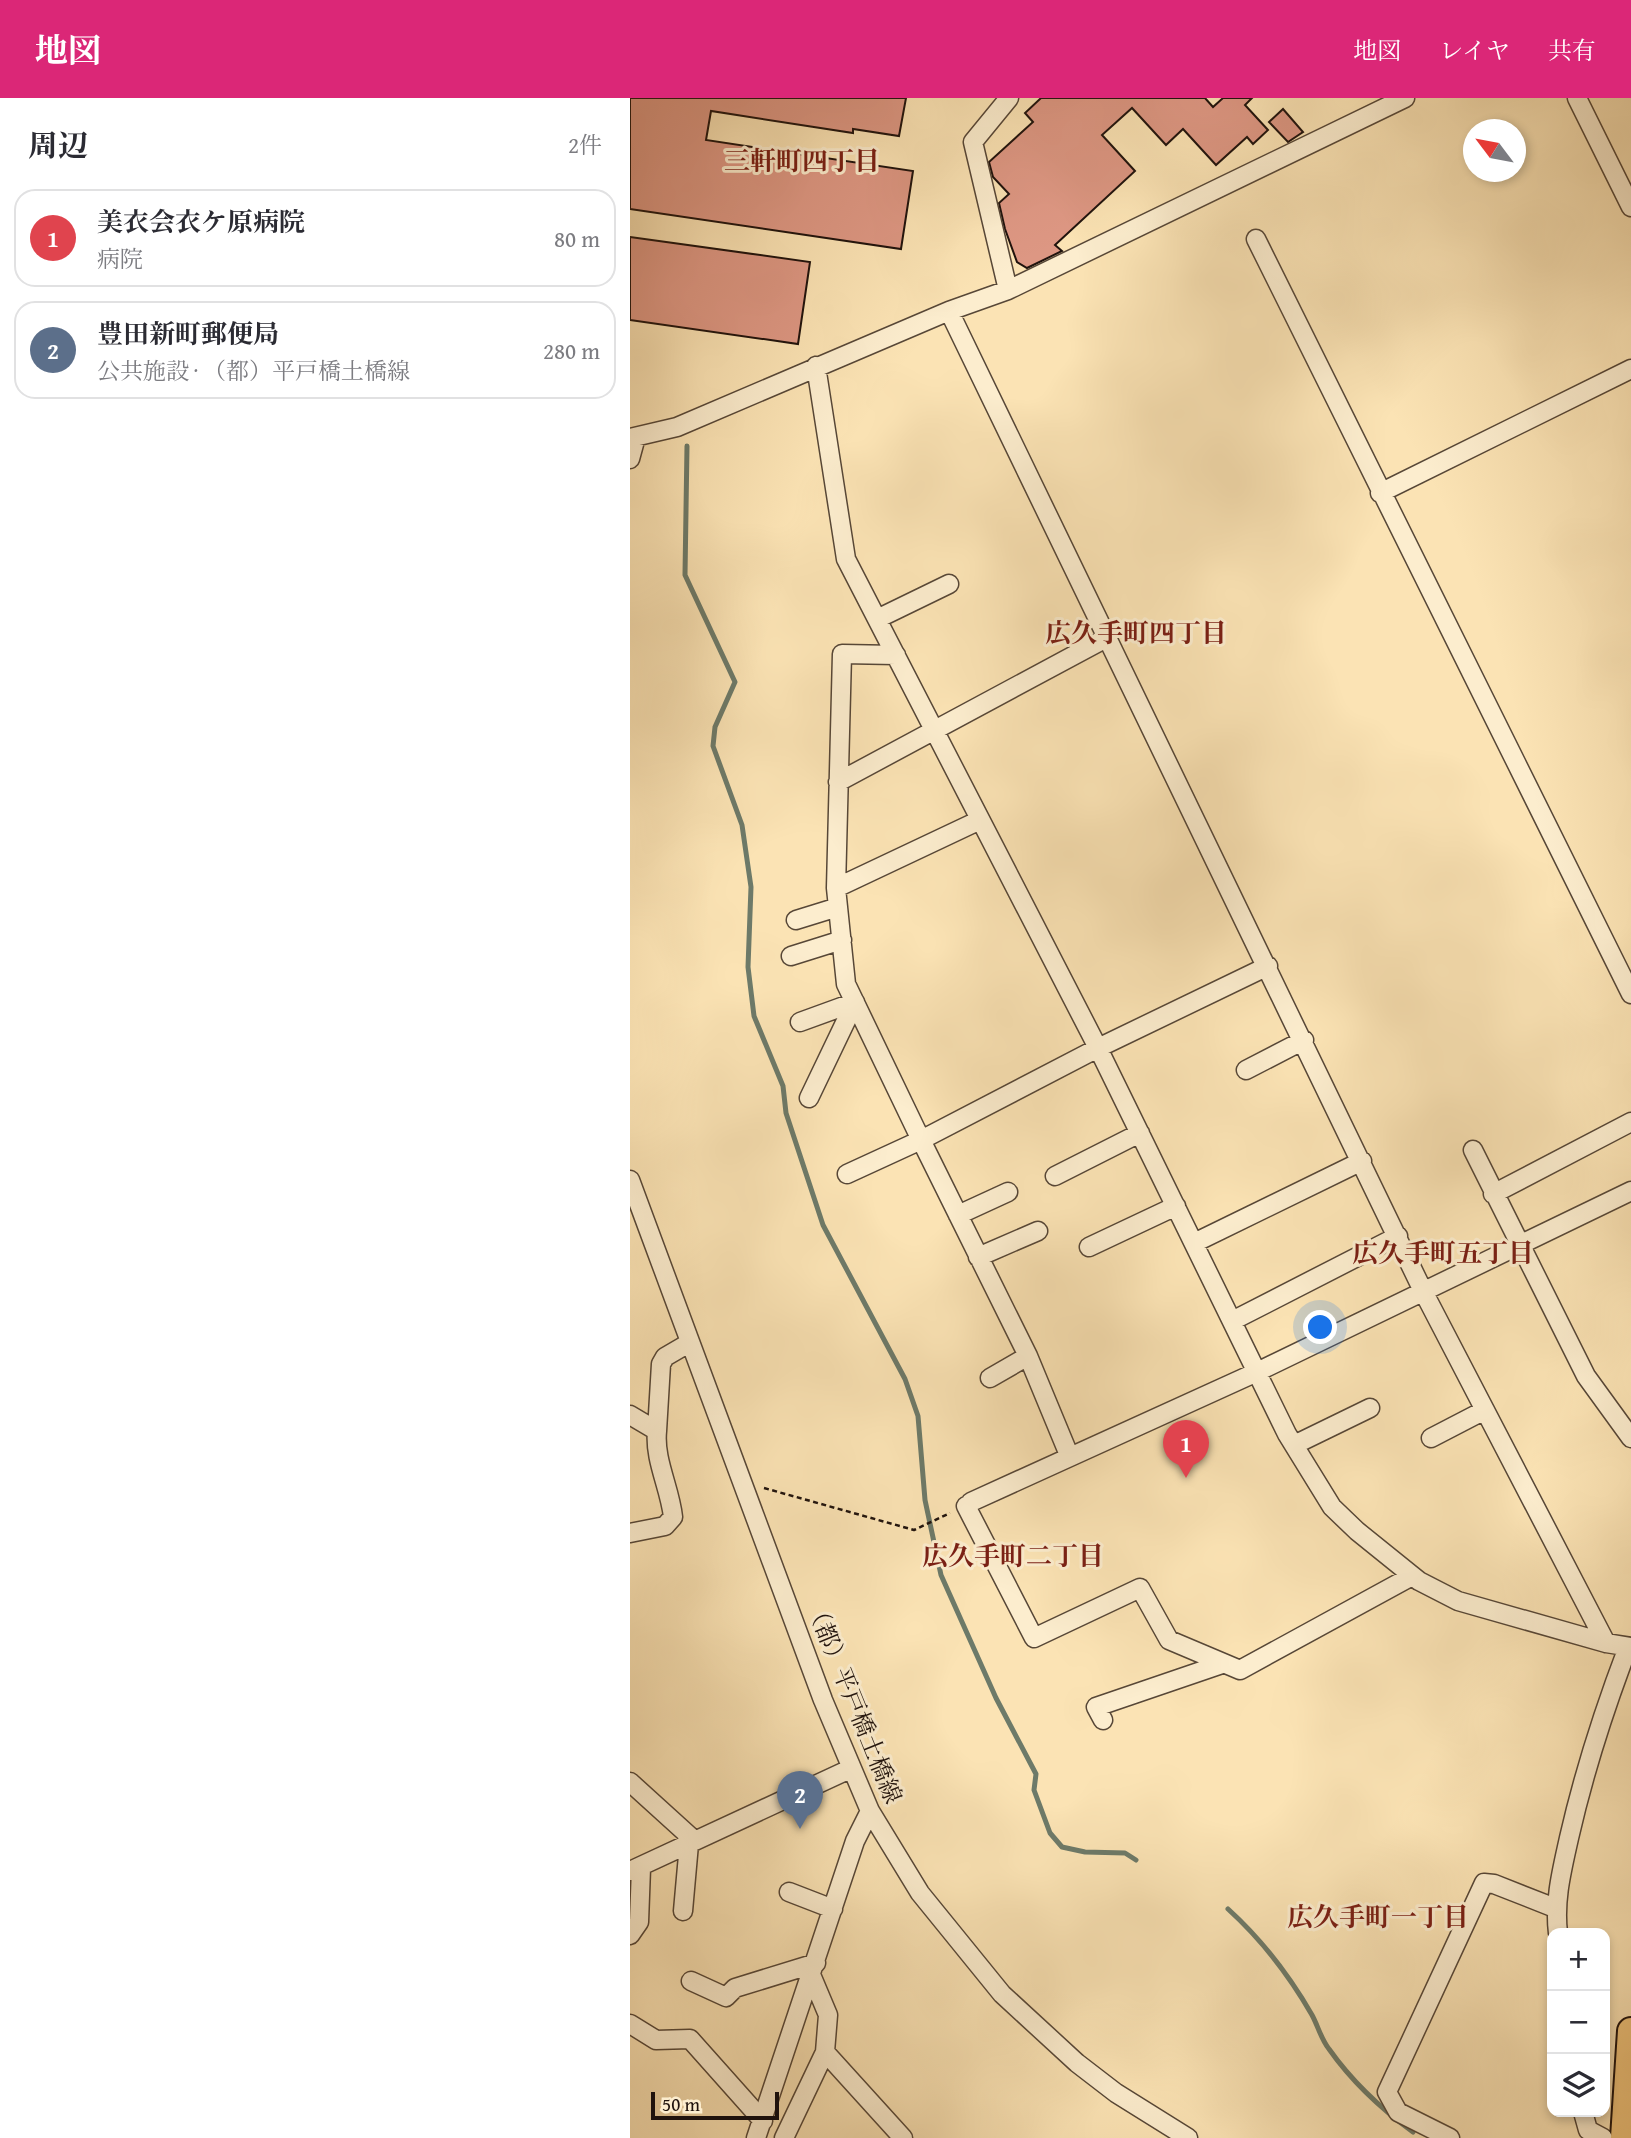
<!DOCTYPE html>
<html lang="ja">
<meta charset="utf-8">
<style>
:root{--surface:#fff;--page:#f2f2f3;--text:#2b2b33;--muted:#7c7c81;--line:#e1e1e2;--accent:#db2777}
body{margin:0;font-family:"Gentium Book Plus","Noto Serif JP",serif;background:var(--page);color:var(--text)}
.controls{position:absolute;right:21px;bottom:21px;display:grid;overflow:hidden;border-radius:14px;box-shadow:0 4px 10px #0003}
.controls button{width:63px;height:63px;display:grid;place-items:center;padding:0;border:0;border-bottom:2px solid var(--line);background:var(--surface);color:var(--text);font:35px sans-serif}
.compass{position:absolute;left:833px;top:21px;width:63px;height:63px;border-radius:50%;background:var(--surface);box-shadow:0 4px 10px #0003;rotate:302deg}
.scale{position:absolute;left:21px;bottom:18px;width:128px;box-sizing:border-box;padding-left:7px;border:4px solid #20130d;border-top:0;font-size:19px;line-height:24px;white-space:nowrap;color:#20130d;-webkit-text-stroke:5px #fcedce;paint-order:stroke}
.you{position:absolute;left:691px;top:1230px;width:24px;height:24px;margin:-18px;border:5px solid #fff;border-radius:50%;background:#1a73e8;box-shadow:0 0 0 10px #1a73e833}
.badge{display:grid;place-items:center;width:46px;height:46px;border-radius:50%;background:var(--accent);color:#fff;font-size:23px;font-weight:700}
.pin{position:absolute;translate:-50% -58px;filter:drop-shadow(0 2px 4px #0008)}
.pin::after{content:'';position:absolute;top:37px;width:24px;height:21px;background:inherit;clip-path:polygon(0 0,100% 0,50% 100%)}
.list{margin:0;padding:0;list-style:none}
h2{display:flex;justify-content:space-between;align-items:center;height:91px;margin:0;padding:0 28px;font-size:30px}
h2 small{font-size:23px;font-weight:400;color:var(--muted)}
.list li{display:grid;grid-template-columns:46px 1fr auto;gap:21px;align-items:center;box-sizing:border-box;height:98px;margin:0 14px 14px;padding:0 14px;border:2px solid var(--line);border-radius:21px}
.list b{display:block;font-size:26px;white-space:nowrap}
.list p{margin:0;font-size:23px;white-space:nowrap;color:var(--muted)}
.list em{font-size:23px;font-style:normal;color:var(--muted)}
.icon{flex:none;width:38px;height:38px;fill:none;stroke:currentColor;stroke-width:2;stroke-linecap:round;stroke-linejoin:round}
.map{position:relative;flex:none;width:1001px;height:2040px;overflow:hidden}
header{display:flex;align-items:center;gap:42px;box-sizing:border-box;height:98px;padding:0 35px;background:var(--accent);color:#fff}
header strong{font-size:33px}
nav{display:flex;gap:38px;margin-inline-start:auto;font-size:24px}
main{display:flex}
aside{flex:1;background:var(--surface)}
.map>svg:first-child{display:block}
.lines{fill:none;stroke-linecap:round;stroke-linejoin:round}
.stream{stroke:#6d7a69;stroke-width:5}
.building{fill:#dd9783;stroke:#20130d;stroke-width:2}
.minor-casing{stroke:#574737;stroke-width:21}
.highway-casing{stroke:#20130d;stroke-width:30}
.path{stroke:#20130d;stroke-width:2.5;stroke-dasharray:5 3.5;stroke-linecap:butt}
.minor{stroke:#fcedce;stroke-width:18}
.highway{stroke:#eec27a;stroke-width:26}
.labels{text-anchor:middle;stroke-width:6;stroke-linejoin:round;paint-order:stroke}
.street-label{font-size:24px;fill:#20130d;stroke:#fcedce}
.neighbourhood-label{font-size:26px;font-weight:bold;fill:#7a1f14;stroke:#fcedce}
</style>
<header>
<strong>地図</strong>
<nav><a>地図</a><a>レイヤ</a><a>共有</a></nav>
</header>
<main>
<aside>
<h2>周辺<small>2件</small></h2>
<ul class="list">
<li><span class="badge" style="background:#e0444e">1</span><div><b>美衣会衣ケ原病院</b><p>病院</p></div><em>80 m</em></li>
<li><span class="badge" style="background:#5c6f8a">2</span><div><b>豊田新町郵便局</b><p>公共施設 · （都）平戸橋土橋線</p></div><em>280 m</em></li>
</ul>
</aside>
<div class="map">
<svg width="1001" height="2040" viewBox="0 0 1001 2040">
<rect width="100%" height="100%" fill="#fbe3b4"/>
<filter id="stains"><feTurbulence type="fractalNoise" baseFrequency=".00286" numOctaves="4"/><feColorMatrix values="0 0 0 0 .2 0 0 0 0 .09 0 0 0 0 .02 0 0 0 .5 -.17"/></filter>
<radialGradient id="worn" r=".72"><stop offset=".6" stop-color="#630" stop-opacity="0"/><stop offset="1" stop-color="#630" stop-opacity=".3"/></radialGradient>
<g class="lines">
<path class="stream" d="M57,348l-2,129 50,107 -20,45 -2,19 29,79 9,62 -3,80 6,49 29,70 3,27 37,112 82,154 13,37 7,84 16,75 55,123 40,76 -2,16 16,43 12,14 23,5 40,1 11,7
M598,1811c33,30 61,66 84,106 6,11 9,24 17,34 24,34 51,59 84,83"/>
</g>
<path class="building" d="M0,0h276l-7,38 -46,-7v4l-142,-22 -5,29 207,31 -12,78 -271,-40z
M411,0h164l8,9 10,-9h29l-7,7 23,25 -15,14 -6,-7 -31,28 -33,-36 -17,16 -34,-37 -30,27 33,36 -80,74 7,6 -35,17 -10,-6 -12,-33 -6,-26 10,-9 -16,-17 -4,-15 44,-40 -8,-9z
M653,11l20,23 -15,10 -19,-20z
M0,139l180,25 -12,82 -168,-24z"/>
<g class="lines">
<defs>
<path id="minor" d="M947,0l54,109
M626,141l375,755
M378,192l-35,-148 36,-44
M319,213l474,980 183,352
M186,268l30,193 252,489 189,386 45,73 25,24 62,50 39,20 148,42 25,4
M0,340l47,-11 272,-116 59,-21 397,-192
M0,361l6,-22
M750,395l251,-124
M247,521l72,-35
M208,684l270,-145
M350,722l-144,68 10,96 75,156 177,-92 170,-82
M206,790l6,-234 54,1
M166,822l42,-13
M161,858l51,-16
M170,924l55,-20
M616,972l58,-30
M179,1000l46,-96
M843,1052l113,226 45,62
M217,1076l74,-34 107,216 41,99
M425,1078l85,-43
M0,1082l193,520 47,111 50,82 82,101 75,69 39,30 72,45
M863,1096l138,-72
M328,1117l50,-23
M564,1145l168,-82
M459,1149l87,-41
M348,1159l60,-26
M602,1223l166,-85
M360,1280l38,-22
M0,1317l27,16 4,-67 4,-7 24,-14
M801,1340l54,-28
M664,1347l76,-37
M341,1404l286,-130 374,-181
M336,1408l68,132 106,-50 29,52 71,30 172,-94
M0,1435l35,-7 8,-9c-3,-29 -19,-57 -16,-86
M473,1622l-7,-13 126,-43
M0,1684l65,59
M0,1773l220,-102
M159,1794l44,17
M53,1813l6,-67
M928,1835c-4,-33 4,-63 11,-95 15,-66 35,-128 59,-191
M0,1837l9,-13 2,-54
M61,1883l35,16 9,-9 81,-25
M0,1926l26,16 34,-1 73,82
M195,1954l78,86
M953,2014l5,18 15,8
M126,2040l99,-297 15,-30
M154,2040l41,-86 3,-37 -16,-38
M820,2040l-52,-26 -11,-20 97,-209 10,1 61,24"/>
<path id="highway" d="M994,2040l7,-107"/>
</defs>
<use href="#minor" class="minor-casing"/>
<use href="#highway" class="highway-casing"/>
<path class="path" d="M134,1390l150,42 36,-17"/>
<use href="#minor" class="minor"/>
<use href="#highway" class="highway"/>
</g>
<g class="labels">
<g class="street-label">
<text transform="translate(224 1604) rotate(68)" y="8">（都）平戸橋土橋線</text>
</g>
<g class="neighbourhood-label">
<text x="172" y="72">三軒町四丁目</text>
<text x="506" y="544">広久手町四丁目</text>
<text x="813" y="1164">広久手町五丁目</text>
<text x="383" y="1467">広久手町二丁目</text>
<text x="748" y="1828">広久手町一丁目</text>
</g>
</g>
<rect width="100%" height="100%" filter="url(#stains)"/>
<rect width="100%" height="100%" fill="url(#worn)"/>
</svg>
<div class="controls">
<button>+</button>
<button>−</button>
<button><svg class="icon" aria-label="layers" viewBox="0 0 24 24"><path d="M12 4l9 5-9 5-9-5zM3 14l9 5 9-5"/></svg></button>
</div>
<svg class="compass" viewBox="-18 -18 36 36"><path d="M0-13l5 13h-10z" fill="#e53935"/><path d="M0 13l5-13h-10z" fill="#7c7c81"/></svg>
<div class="scale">50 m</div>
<div class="you"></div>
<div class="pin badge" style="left:556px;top:1380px;background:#e0444e">1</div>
<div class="pin badge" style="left:170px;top:1731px;background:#5c6f8a">2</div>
</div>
</main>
